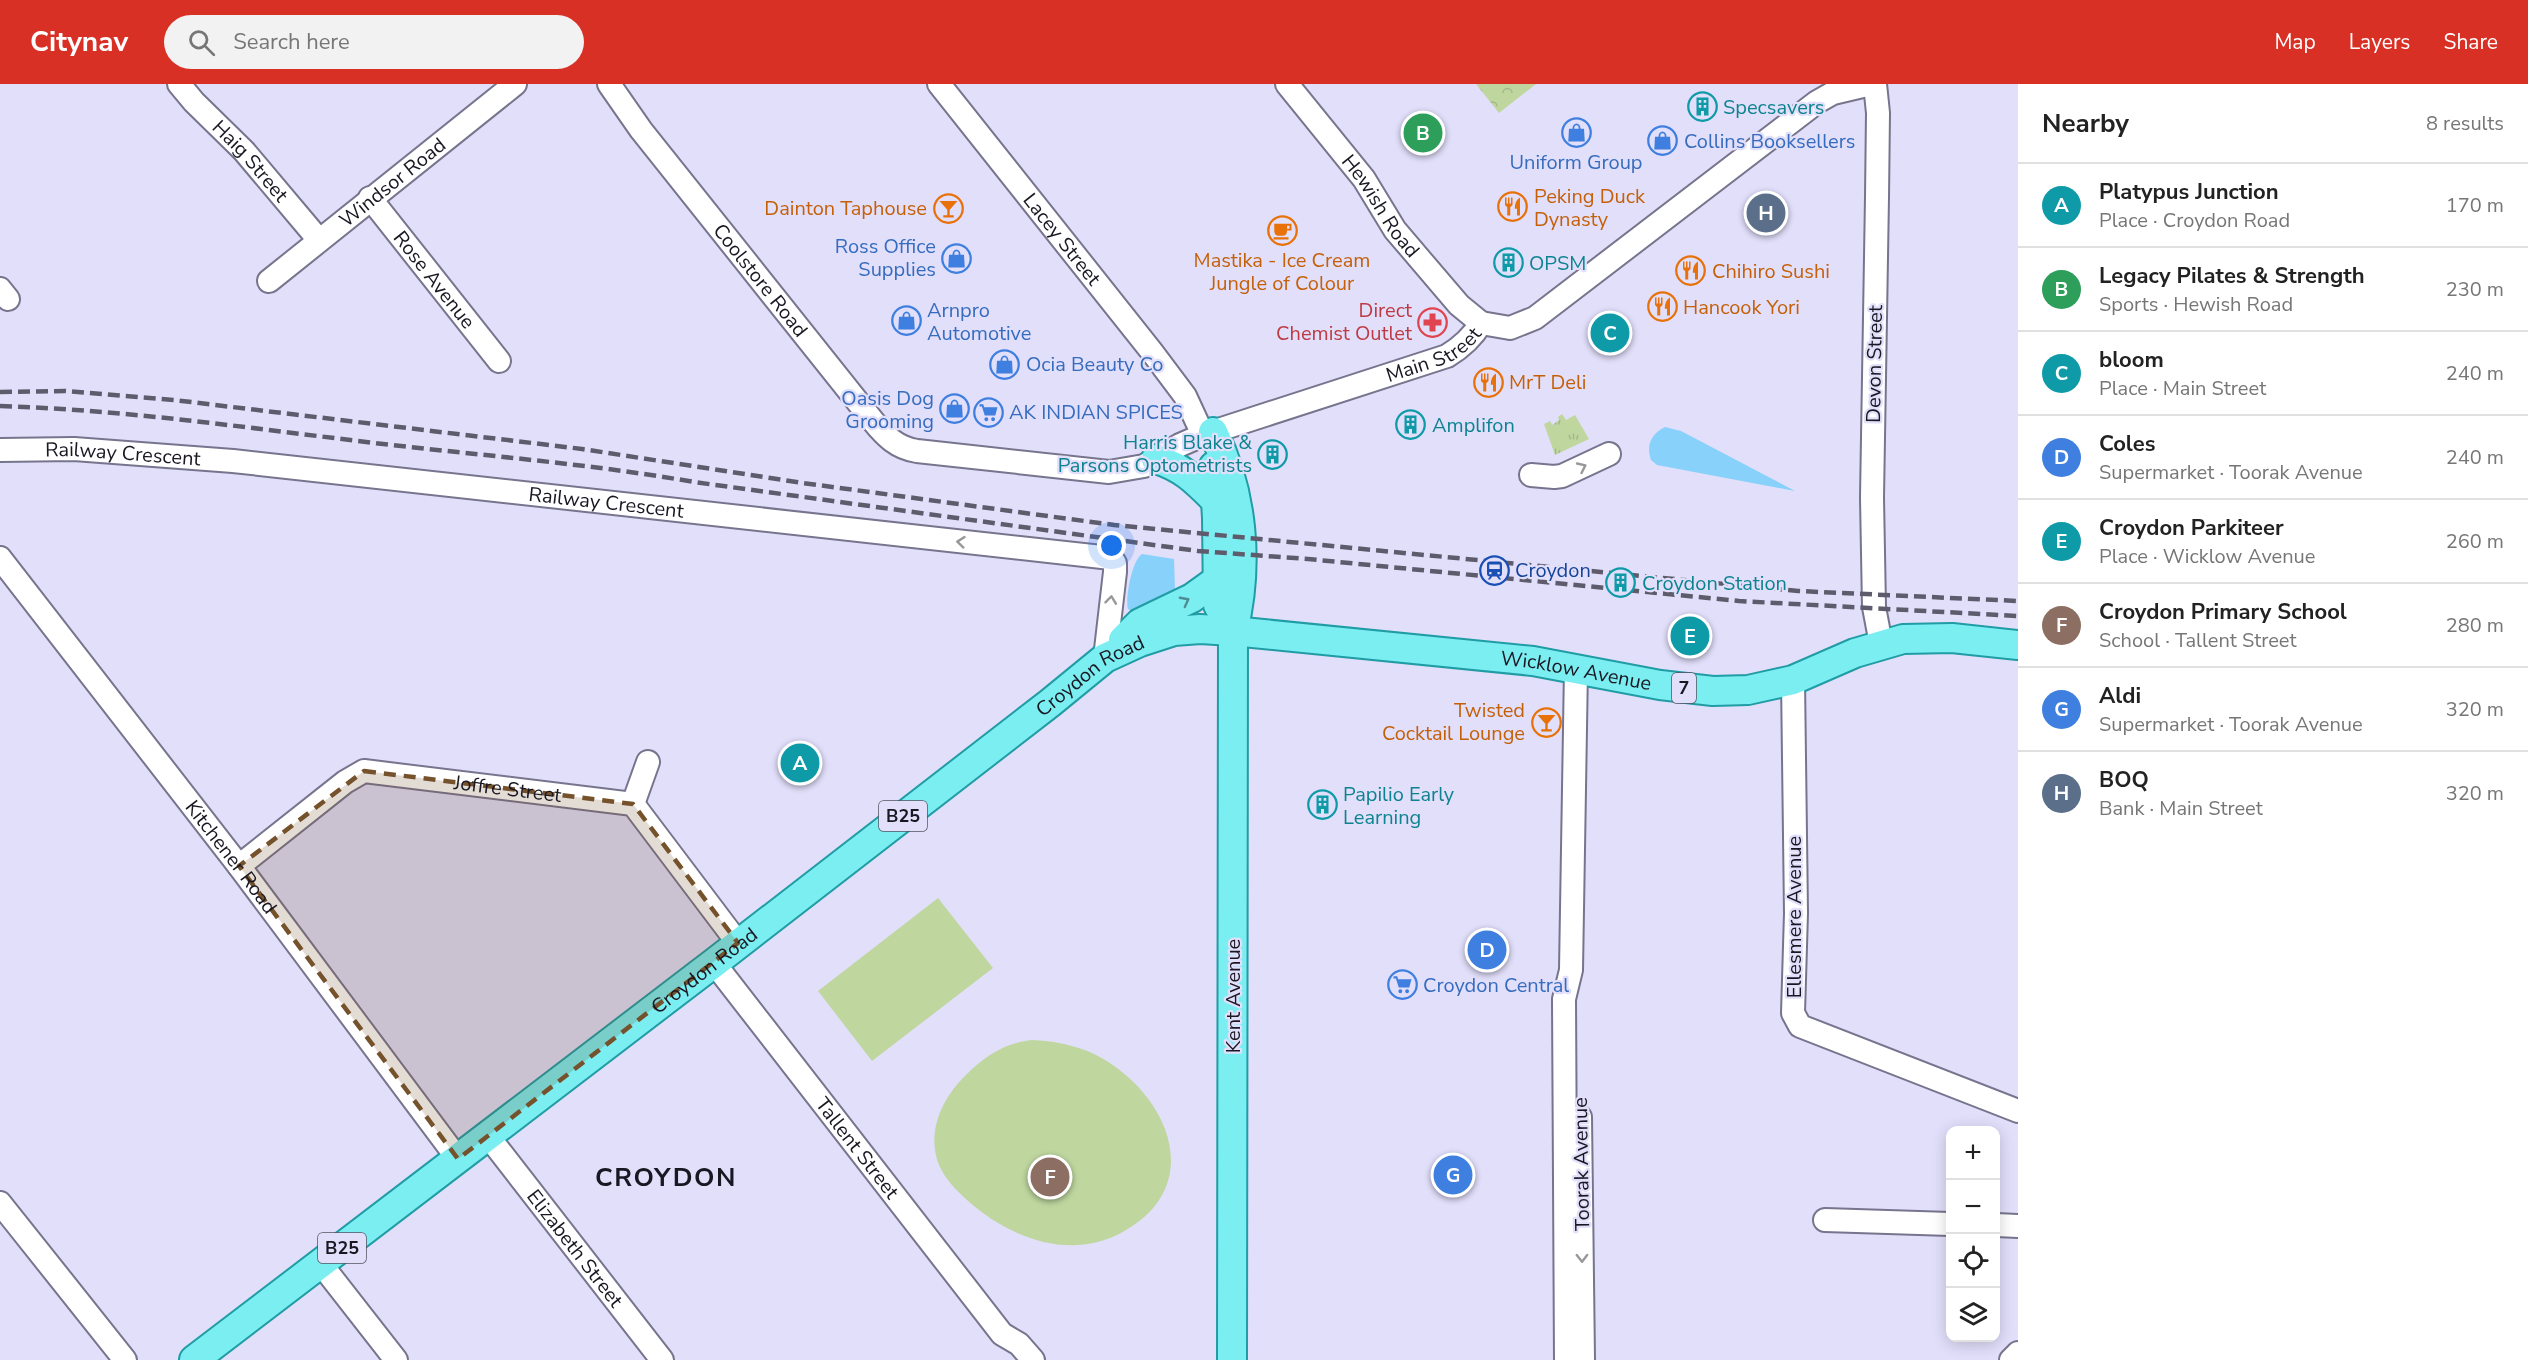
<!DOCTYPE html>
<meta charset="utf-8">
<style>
:root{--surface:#fff;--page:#f2f2f2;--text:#222;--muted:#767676;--line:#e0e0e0;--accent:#d93025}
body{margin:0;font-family:"Nunito Sans",sans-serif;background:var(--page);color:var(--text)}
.controls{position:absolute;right:18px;bottom:18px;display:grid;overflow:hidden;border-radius:12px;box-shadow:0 3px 15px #0003}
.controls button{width:54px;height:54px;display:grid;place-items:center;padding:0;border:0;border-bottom:2px solid var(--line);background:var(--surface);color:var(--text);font:30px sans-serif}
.you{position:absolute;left:1112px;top:462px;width:21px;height:21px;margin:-15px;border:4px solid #fff;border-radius:50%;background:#1a73e8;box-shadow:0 0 0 9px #1a73e833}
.badge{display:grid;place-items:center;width:39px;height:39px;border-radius:50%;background:var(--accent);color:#fff;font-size:20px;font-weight:700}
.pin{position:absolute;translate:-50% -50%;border:3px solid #fff;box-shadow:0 2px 6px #0006}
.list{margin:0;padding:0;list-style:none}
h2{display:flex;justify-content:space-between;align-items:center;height:78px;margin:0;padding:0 24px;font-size:26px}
h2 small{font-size:20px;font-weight:400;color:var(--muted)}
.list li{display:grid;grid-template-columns:39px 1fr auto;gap:18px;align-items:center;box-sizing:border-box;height:84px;padding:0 24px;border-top:2px solid var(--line)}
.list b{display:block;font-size:22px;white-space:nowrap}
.list p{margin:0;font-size:20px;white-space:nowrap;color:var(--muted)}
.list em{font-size:20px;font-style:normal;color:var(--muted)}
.icon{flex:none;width:33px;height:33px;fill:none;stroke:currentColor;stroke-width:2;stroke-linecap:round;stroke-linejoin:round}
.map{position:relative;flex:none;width:2018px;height:1276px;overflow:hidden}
header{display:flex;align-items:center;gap:36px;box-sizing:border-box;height:84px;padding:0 30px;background:var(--accent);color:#fff}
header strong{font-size:28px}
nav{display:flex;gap:33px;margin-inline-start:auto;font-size:21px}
.search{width:420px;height:54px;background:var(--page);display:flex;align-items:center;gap:15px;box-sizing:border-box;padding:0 21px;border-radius:33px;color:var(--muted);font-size:22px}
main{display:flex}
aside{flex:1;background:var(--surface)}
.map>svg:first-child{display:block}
.grass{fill:url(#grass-tufts)}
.park{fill:url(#park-crowns)}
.pitch{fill:#bfd79f}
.water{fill:#88d1fa}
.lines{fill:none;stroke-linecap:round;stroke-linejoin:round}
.minor-casing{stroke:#77748d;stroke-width:26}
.major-casing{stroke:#209ca4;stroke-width:32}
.minor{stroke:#fff;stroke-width:22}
.major{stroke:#7beef2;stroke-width:28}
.rail{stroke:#5e5c6c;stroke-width:4.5;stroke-dasharray:12 6;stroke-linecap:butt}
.oneway{stroke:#98979b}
.oneway2{stroke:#4f8d94}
.marked{fill:#75522b;fill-opacity:0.2;stroke:#75522b;stroke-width:4.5;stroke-dasharray:12 8;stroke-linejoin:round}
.labels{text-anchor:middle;stroke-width:4.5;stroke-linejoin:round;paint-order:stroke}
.shield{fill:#e2dffb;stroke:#555362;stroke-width:1.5}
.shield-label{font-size:18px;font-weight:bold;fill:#191721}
.culture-label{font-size:20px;fill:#0d838f;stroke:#e2dffb;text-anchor:start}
.shop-label{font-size:20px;fill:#366cbe;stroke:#e2dffb;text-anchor:start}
.street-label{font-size:20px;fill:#191721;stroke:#e2dffb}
.food-label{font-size:20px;fill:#c56008;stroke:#e2dffb;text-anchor:start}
.health-label{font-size:20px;fill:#be3a42;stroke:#e2dffb;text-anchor:end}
.transit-label{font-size:20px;fill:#164399;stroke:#e2dffb;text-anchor:start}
.district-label{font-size:26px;font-weight:bold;letter-spacing:1.5px;fill:#191721;stroke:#e2dffb}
</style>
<header>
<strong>Citynav</strong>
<div class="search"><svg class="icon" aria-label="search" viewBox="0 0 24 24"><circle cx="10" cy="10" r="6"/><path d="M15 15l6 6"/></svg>Search here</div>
<nav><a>Map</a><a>Layers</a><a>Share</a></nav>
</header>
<main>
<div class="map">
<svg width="2018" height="1276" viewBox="0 0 2018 1276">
<defs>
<pattern id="grass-tufts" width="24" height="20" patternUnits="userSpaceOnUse" patternTransform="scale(1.5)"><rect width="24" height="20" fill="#bfd79f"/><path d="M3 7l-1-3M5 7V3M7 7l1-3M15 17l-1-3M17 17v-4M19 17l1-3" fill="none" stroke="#a4b889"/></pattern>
<pattern id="park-crowns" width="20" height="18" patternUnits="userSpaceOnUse" patternTransform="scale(1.5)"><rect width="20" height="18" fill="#bfd79f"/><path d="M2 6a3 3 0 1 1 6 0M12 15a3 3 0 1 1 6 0" fill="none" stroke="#a4b889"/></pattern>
</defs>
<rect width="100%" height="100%" fill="#e2dffb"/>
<path class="grass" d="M1562,330l4,6 9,-5 14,24 -34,16 -11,-31 6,-3 2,4 7,-5 -1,-3z"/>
<path class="park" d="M1476,0h60l-37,29z"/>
<path class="pitch" d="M938,814l55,70 -121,93 -54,-70z
M1032,956c22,1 43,5 62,14 73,36 116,132 27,179 -53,28 -113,4 -154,-33 -11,-10 -22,-21 -28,-35 -13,-33 3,-67 27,-90 19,-19 39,-32 66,-35z"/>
<path class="water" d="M1665,343l16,4 114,60 -138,-26 -6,-5c-5,-15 0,-26 14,-33z
M1142,470l32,5 1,31 -42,22 -5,-3c-3,-11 4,-49 14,-55z"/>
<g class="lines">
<defs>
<g id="minor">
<path id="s1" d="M179,0l15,18 50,49 75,89"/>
<path id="s2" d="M609,0l32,46 232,291c12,15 24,27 44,30l192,21 35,-6 36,-21 23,-10 244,-79c15,-9 25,-18 34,-33l29,5 25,-10 282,-216 16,-9 38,-9"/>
<path id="s3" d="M939,0l213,268 33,44 18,39"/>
<path id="s4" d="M1287,0l77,95 31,51 64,75 22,18"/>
<path d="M1875,0l3,29 -1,84 -5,301 2,109 7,37"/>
<path id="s5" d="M370,114l129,163"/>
<path id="s6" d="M269,197l246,-197"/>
<path d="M0,205l8,10"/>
<path id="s7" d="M0,366l74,-1 159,12 878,97 4,5v9l-10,86"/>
<path d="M1531,391l23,2 8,-1 47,-22"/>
<path id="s8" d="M0,474l239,308 219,293"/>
<path d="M1793,596l3,233 -3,100 7,13 218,85"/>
<path d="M633,720l15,-42"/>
<path id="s9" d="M239,782l106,-84 19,-11 269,33 105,139"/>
<path id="s10" d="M714,879l288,371 17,10 14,16"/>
<path d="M1580,1033l3,243"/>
<path id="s11" d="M488,1052l174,224"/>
<path d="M0,1119l125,157"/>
<path d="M1825,1136l125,4"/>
<path d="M1996,1141l22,1"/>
<path d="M321,1180l75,96"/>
<path d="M1566,1276l-2,-361 7,-29 5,-302"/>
<path d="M2011,1276l7,-7"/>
</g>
<g id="major">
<path d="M1213,348c30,61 36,133 20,199l-1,729"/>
<path d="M1156,375c28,9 40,22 61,43"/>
<path d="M1214,382l3,52 1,87 15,26"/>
<path d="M1123,556l17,-17 52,-25 25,-18"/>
<path id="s12" d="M194,1276l520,-397 336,-260 55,-45 35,-16 34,-11 26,-2 33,2 300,30 127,24 53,6 35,-1 45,-10 62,-27 48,-14 49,-1 66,7"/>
</g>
</defs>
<use href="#minor" class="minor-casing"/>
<use href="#major" class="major-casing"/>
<use href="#minor" class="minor"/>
<use href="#major" class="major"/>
<path class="rail" d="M0,308l65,-1 109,9 408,49 221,34 311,42 684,66 220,10
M0,322c129,4 256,23 383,38 104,12 208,20 311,38l504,69 110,8 431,42 279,15"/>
</g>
<defs><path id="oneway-chevron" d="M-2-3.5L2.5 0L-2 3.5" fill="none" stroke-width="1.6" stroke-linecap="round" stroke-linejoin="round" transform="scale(1.5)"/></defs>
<g class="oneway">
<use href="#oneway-chevron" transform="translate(1582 383) rotate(-25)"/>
<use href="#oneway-chevron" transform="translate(961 458) rotate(-174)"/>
<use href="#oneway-chevron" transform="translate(1111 516) rotate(-83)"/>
<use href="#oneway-chevron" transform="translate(1582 1174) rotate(89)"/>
</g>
<use class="oneway2" href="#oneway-chevron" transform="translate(1185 517) rotate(-28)"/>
<path class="marked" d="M364,687l269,33 105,139 -280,216 -219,-293z"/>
<defs>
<symbol id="building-ring" viewBox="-11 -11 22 22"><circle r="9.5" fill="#e2dffb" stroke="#0f9aa8" stroke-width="1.5"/><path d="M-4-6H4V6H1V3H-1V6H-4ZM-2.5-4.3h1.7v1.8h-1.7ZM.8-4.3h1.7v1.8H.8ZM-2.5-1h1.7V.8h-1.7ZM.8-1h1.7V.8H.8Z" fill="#0f9aa8"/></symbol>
<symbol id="shop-ring" viewBox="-11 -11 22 22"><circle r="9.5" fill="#e2dffb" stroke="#3f7fe0" stroke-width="1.5"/><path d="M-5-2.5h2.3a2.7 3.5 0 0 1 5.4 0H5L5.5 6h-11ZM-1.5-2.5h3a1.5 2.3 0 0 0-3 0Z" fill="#3f7fe0"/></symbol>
<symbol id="restaurant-ring" viewBox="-11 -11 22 22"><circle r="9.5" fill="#e2dffb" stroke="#e8710a" stroke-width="1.5"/><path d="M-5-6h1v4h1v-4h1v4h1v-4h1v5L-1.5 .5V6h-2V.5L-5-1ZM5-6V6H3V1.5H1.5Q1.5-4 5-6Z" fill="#e8710a"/></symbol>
<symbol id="bar-ring" viewBox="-11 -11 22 22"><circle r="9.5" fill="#e2dffb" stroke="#e8710a" stroke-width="1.5"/><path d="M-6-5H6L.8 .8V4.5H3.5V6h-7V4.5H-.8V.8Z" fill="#e8710a"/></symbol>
<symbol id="cafe-ring" viewBox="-11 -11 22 22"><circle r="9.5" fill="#e2dffb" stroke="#e8710a" stroke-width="1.5"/><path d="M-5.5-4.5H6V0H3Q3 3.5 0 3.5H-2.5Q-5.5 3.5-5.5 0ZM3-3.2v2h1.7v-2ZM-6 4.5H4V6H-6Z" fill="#e8710a"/></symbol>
<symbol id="pharmacy-ring" viewBox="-11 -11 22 22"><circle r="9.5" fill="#e2dffb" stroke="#e0444e" stroke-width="1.5"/><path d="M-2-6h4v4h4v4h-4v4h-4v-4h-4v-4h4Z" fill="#e0444e"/></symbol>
<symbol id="supermarket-ring" viewBox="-11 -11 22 22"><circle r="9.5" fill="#e2dffb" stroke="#3f7fe0" stroke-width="1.5"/><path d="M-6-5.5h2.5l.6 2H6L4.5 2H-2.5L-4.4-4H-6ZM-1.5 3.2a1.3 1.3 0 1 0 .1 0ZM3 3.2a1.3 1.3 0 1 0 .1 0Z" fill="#3f7fe0"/></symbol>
<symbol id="station-ring" viewBox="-11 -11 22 22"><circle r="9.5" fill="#e2dffb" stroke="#1a4fb4" stroke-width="1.5"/><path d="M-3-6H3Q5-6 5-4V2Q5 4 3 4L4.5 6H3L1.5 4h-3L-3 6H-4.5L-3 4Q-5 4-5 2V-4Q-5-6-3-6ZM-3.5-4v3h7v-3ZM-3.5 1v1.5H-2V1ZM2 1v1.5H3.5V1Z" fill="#1a4fb4"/></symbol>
</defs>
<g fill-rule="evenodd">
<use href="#building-ring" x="1686" y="6" width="33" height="33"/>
<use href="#shop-ring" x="1560" y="32" width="33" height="33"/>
<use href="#shop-ring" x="1646" y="40" width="33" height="33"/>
<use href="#restaurant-ring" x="1496" y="106" width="33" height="33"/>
<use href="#bar-ring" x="932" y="108" width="33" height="33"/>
<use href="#cafe-ring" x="1266" y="130" width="33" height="33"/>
<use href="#shop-ring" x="940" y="158" width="33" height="33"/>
<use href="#building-ring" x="1492" y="162" width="33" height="33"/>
<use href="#restaurant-ring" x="1674" y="170" width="33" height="33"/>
<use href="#restaurant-ring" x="1646" y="206" width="33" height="33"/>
<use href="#shop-ring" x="890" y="220" width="33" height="33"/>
<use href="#pharmacy-ring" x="1416" y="222" width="33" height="33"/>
<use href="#shop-ring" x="988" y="264" width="33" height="33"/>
<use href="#restaurant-ring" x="1472" y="282" width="33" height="33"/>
<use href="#shop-ring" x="938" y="308" width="33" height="33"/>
<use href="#supermarket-ring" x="972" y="312" width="33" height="33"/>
<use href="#building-ring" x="1394" y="324" width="33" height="33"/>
<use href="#building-ring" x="1256" y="354" width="33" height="33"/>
<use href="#station-ring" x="1478" y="470" width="33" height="33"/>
<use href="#building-ring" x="1604" y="482" width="33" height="33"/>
<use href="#bar-ring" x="1530" y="622" width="33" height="33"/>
<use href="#building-ring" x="1306" y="704" width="33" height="33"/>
<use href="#supermarket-ring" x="1386" y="884" width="33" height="33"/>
</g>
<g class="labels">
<g class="shield">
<rect x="1672" y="589" width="24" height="30" rx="4.5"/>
<rect x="879" y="717" width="48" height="30" rx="4.5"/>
<rect x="318" y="1149" width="48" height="30" rx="4.5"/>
</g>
<g class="shield-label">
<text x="1684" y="610">7</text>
<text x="903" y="738">B25</text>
<text x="342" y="1170">B25</text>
</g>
<g class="culture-label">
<text x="1723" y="30">Specsavers</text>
<text x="1529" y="186">OPSM</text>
<text x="1432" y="348">Amplifon</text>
<text x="1252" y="365" text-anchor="end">Harris Blake &amp;<tspan x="1252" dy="23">Parsons Optometrists</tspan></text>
<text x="1642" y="506">Croydon Station</text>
<text x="1343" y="717">Papilio Early<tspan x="1343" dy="23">Learning</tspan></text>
</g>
<g class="shop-label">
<text x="1684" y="64">Collins Booksellers</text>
<text x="1576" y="85" text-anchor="middle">Uniform Group</text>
<text x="936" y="169" text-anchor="end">Ross Office<tspan x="936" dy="23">Supplies</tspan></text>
<text x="927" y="233">Arnpro<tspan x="927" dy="23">Automotive</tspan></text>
<text x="1026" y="287">Ocia Beauty Co</text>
<text x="934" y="321" text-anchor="end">Oasis Dog<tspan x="934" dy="23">Grooming</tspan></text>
<text x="1009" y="335">AK INDIAN SPICES</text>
<text x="1423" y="908">Croydon Central</text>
</g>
<g class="street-label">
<text dy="7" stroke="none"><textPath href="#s1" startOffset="105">Haig Street</textPath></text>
<text dy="7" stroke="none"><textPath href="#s6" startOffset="158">Windsor Road</textPath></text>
<text dy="7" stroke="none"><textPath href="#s4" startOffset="154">Hewish Road</textPath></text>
<text dy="7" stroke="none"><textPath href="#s3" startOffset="198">Lacey Street</textPath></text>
<text dy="7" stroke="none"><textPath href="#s5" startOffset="104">Rose Avenue</textPath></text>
<text dy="7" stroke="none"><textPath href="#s2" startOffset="248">Coolstore Road</textPath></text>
<text dy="7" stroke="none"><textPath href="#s2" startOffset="1023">Main Street</textPath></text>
<text transform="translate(1874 280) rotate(-89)" y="7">Devon Street</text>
<text dy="7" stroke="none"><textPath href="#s7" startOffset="123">Railway Crescent</textPath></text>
<text dy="7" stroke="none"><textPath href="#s7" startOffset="609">Railway Crescent</textPath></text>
<text dy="7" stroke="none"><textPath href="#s12" startOffset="1629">Wicklow Avenue</textPath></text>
<text dy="7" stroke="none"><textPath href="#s12" startOffset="1128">Croydon Road</textPath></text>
<text dy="7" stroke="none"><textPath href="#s9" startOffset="302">Joffre Street</textPath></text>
<text dy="7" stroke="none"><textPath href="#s8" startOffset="378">Kitchener Road</textPath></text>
<text transform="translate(1794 833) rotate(-90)" y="7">Ellesmere Avenue</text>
<text dy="7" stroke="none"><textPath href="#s12" startOffset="642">Croydon Road</textPath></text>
<text transform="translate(1233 912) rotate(-90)" y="7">Kent Avenue</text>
<text dy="7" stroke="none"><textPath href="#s10" startOffset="234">Tallent Street</textPath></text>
<text transform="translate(1581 1080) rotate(-91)" y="7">Toorak Avenue</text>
<text dy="7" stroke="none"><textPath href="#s11" startOffset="142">Elizabeth Street</textPath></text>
</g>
<g class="food-label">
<text x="1534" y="119">Peking Duck<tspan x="1534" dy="23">Dynasty</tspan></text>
<text x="927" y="131" text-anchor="end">Dainton Taphouse</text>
<text x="1282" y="183" text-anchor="middle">Mastika - Ice Cream<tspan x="1282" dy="23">Jungle of Colour</tspan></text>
<text x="1712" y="194">Chihiro Sushi</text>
<text x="1683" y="230">Hancook Yori</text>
<text x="1509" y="305">MrT Deli</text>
<text x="1525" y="633" text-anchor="end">Twisted<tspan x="1525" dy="23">Cocktail Lounge</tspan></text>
</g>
<g class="health-label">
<text x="1412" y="233">Direct<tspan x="1412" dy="23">Chemist Outlet</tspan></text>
</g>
<g class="transit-label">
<text x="1515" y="493">Croydon</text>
</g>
<g class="district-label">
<text x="666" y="1102">CROYDON</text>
</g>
</g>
</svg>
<div class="controls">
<button>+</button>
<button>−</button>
<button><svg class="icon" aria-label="locate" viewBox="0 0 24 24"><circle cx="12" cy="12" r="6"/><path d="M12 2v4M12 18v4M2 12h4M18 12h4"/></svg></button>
<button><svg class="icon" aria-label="layers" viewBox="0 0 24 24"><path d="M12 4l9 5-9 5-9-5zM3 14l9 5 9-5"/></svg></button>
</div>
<div class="you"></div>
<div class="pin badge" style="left:800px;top:679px;background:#0f9aa8">A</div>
<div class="pin badge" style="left:1423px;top:49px;background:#2e9e5b">B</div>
<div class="pin badge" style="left:1610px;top:249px;background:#0f9aa8">C</div>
<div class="pin badge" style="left:1487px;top:866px;background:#3f7fe0">D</div>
<div class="pin badge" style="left:1690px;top:552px;background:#0f9aa8">E</div>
<div class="pin badge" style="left:1050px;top:1093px;background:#8d6e63">F</div>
<div class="pin badge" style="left:1453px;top:1091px;background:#3f7fe0">G</div>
<div class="pin badge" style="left:1766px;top:129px;background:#5c6f8a">H</div>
</div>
<aside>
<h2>Nearby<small>8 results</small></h2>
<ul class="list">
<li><span class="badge" style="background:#0f9aa8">A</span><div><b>Platypus Junction</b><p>Place · Croydon Road</p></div><em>170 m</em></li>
<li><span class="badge" style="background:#2e9e5b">B</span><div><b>Legacy Pilates &amp; Strength</b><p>Sports · Hewish Road</p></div><em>230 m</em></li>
<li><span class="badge" style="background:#0f9aa8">C</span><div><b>bloom</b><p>Place · Main Street</p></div><em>240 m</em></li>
<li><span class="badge" style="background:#3f7fe0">D</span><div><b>Coles</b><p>Supermarket · Toorak Avenue</p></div><em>240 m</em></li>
<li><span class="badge" style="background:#0f9aa8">E</span><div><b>Croydon Parkiteer</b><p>Place · Wicklow Avenue</p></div><em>260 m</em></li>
<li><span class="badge" style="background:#8d6e63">F</span><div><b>Croydon Primary School</b><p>School · Tallent Street</p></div><em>280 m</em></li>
<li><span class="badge" style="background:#3f7fe0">G</span><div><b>Aldi</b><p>Supermarket · Toorak Avenue</p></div><em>320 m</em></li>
<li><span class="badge" style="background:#5c6f8a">H</span><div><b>BOQ</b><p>Bank · Main Street</p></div><em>320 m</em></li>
</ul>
</aside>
</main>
